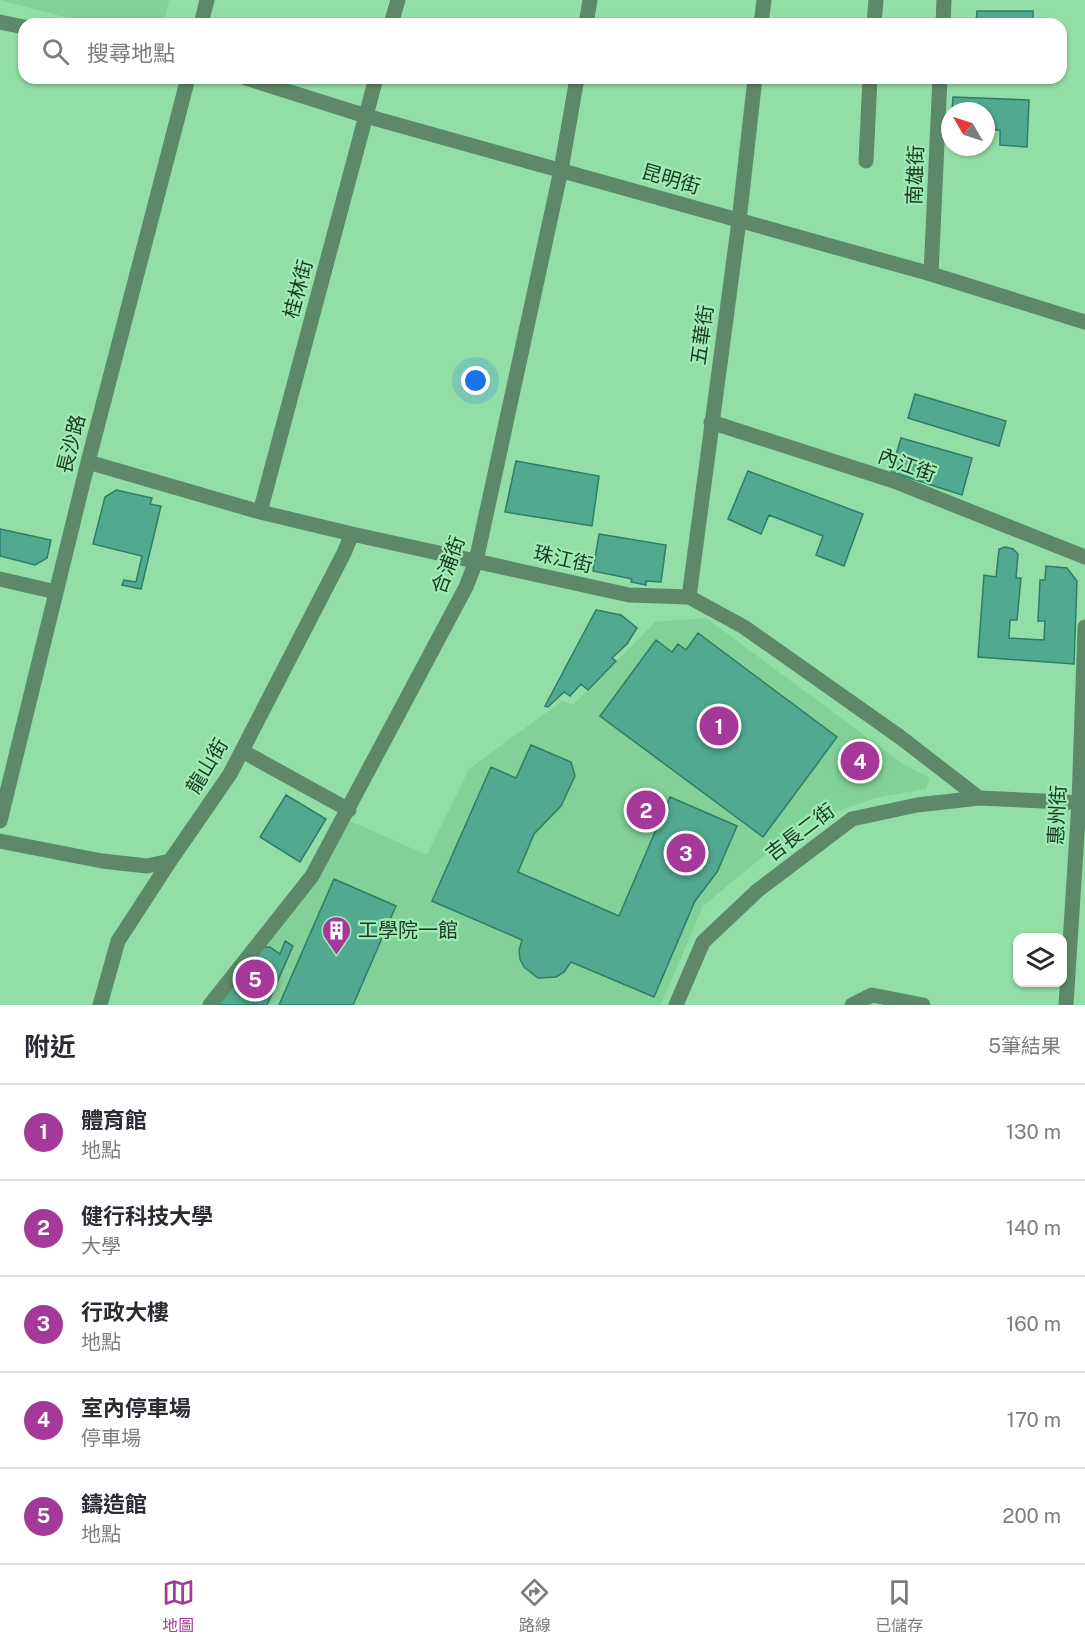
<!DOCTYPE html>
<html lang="zh-TW">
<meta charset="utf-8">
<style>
:root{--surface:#fff;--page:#f2f2f3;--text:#2b2b33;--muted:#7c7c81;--line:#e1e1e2;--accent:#a43999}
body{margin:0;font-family:"Public Sans","Noto Sans TC",sans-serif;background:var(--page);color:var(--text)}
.controls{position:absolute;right:18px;bottom:18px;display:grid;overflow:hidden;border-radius:12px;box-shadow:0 2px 4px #0004}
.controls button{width:54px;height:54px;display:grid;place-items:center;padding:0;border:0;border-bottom:2px solid var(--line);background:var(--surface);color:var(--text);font:30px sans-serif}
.compass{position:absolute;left:941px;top:102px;width:54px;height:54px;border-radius:50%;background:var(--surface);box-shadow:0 2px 4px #0004;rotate:309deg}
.you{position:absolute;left:476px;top:381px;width:21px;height:21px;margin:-15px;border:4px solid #fff;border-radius:50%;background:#1a73e8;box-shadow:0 0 0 9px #1a73e833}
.badge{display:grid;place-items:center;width:39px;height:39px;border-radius:50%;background:var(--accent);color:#fff;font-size:20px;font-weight:700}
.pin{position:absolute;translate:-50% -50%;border:3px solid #fff;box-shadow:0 2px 6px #0006}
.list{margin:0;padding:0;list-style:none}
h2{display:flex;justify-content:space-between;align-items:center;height:78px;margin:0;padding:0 24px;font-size:26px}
h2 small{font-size:20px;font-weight:400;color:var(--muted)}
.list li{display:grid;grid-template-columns:39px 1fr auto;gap:18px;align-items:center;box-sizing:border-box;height:96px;padding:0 24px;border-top:2px solid var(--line)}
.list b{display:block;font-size:22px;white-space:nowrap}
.list p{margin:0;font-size:20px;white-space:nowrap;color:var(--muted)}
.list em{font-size:20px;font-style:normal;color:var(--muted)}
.icon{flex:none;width:33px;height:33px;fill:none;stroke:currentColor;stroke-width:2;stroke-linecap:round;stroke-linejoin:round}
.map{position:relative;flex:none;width:1085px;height:1005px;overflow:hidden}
.search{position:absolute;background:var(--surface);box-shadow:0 2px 4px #0004;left:18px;right:18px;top:18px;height:66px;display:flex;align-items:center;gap:15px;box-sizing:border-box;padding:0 21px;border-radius:18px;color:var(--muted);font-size:22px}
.sheet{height:558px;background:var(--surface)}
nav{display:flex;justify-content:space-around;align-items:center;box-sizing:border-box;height:84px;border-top:2px solid var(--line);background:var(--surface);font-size:16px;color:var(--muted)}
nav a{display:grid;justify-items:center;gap:3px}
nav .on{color:var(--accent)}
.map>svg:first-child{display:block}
.built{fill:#82d198}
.building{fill:#51a990;stroke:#2d7d67;stroke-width:1.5}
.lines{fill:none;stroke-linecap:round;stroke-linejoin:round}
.minor{stroke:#5d8969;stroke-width:15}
.labels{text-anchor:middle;stroke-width:4.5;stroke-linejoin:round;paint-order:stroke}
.street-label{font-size:20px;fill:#193822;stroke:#a0eab4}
.poi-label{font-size:20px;fill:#193822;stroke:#a0eab4;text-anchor:start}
</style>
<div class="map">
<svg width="1085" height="1005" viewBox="0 0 1085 1005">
<rect width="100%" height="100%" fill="#93dda7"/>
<path class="built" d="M0,0h169l-5,24h-73z
M706,618l197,146 27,14 -4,11 -51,9 -73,26 -99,82 -42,99h-442l104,-135 27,-49 77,34 42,-86 93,-68 11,4 82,-83z"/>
<path class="building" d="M977,11h56v13h-67l10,-2z
M953,97l76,3 -2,47 -27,-2v-15h-14v-19h-34z
M915,394l91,27 -7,25 -91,-28z
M901,438l71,20 -10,37 -71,-23z
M516,461l83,15 -7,50 -87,-14z
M748,471l115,43 -19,52 -28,-11 7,-19 -54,-21 -8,19 -33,-15z
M116,490l36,8 -2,6 11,2 -20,83 -19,-4 2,-5 12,2 6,-26 -49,-12 12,-47z
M0,529l51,11 -4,18 -12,7 -35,-9z
M599,534l67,11 -5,37 -15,-1v4l-15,-3 1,-3 -39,-8z
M1005,547l8,2 5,5 -2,24h5l-4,42h-7l-1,18 35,2 1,-19h-7l2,-41h5l1,-14 21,2 10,13 -3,83 -96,-7 6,-82 12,2 3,-28z
M596,610l25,5 16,13 -10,16 -15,14 4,3 -28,29 -7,-6 -11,12 -6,-4 -16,15 -3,-1z
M698,633l139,104 -74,100 -163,-121 56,-76 16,12 6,-8 8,6z
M531,745l40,17 4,14 -14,30 -27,28 -16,38 101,44 51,-119 67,29 -20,46 -22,29 -41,96 -83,-35 -7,10 -8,5 -18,1 -14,-11 -4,-8 -1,-9 3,-10 -90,-39 59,-134 25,11z
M286,795l40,24 -26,43 -40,-25z
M334,879l62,27 -43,99h-74z
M285,941l8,5 -26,59h-56l44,-57 15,-1 10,7z"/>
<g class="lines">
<path class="minor" d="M0,22l24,5
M201,24l6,-24
M391,24l7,-24
M586,24l4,-24
M761,24l3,-24
M874,24l2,-24
M943,24l1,-24
M246,78l120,38 565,158 154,48
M866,161l4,-83
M931,274l9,-196
M711,422l183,59 191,76
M88,462l172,50 92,22 277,61 60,2 55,30 156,110 79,61
M260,512l116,-434
M0,579l56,13
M689,597l50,-376 16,-143
M242,751l107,59
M0,821l88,-359 100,-384
M0,841l102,20 45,5 23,-5 60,-87 114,-221 8,-19
M100,1005l18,-64 52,-80
M210,1005l102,-129 154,-289 10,-26 85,-391 16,-92
M676,1005l27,-63 54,-51 95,-72 65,-14 62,-7 106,5
M852,1005l20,-10 51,10
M1066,1005l13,-202 6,-176"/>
</g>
<defs>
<symbol id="building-pin" viewBox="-11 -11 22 30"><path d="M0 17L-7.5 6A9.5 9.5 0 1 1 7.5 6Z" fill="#a43999" stroke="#a0eab4"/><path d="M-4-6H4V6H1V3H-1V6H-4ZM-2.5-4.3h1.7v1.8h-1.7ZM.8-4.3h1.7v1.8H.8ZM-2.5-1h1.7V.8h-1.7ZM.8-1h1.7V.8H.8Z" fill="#fff"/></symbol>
</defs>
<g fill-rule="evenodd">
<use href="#building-pin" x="320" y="914" width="33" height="45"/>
</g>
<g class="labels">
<g class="street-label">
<text transform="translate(915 175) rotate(-88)" y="7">南雄街</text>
<text transform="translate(671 179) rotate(16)" y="7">昆明街</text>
<text transform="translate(298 289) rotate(-75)" y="7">桂林街</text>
<text transform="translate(702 335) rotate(-82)" y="7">五華街</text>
<text transform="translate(71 444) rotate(-76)" y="7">長沙路</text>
<text transform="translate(907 465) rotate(20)" y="7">內江街</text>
<text transform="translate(563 559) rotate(13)" y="7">珠江街</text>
<text transform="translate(448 565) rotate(-70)" y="7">合浦街</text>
<text transform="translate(207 766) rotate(-59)" y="7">龍山街</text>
<text transform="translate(1057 815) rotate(-87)" y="7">惠州街</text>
<text transform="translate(800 832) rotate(-37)" y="7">吉長二街</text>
</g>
<g class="poi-label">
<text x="358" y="937">工學院一館</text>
</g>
</g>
</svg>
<div class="controls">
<button><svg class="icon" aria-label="layers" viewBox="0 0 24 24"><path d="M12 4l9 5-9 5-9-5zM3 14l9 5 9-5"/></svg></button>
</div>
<svg class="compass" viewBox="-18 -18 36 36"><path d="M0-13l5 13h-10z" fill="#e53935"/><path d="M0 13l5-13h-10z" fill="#7c7c81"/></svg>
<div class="you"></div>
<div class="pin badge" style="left:719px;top:726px">1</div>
<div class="pin badge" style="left:646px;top:810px">2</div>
<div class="pin badge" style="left:686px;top:853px">3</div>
<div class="pin badge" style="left:860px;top:761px">4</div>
<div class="pin badge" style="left:255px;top:979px">5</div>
<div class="search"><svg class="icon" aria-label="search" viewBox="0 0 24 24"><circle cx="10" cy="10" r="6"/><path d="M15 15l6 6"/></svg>搜尋地點</div>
</div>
<section class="sheet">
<h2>附近<small>5筆結果</small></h2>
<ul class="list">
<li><span class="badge">1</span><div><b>體育館</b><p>地點</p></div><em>130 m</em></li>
<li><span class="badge">2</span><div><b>健行科技大學</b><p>大學</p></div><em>140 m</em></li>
<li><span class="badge">3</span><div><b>行政大樓</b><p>地點</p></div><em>160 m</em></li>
<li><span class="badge">4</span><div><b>室內停車場</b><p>停車場</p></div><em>170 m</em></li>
<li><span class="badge">5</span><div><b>鑄造館</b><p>地點</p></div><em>200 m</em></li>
</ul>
</section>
<nav>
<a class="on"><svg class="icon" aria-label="map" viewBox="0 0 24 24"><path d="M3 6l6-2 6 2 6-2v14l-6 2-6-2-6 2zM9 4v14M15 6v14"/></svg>地圖</a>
<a><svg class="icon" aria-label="directions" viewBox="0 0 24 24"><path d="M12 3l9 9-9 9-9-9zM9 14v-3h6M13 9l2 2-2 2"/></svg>路線</a>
<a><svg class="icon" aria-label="saved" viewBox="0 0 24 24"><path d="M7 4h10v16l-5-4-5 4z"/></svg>已儲存</a>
</nav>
